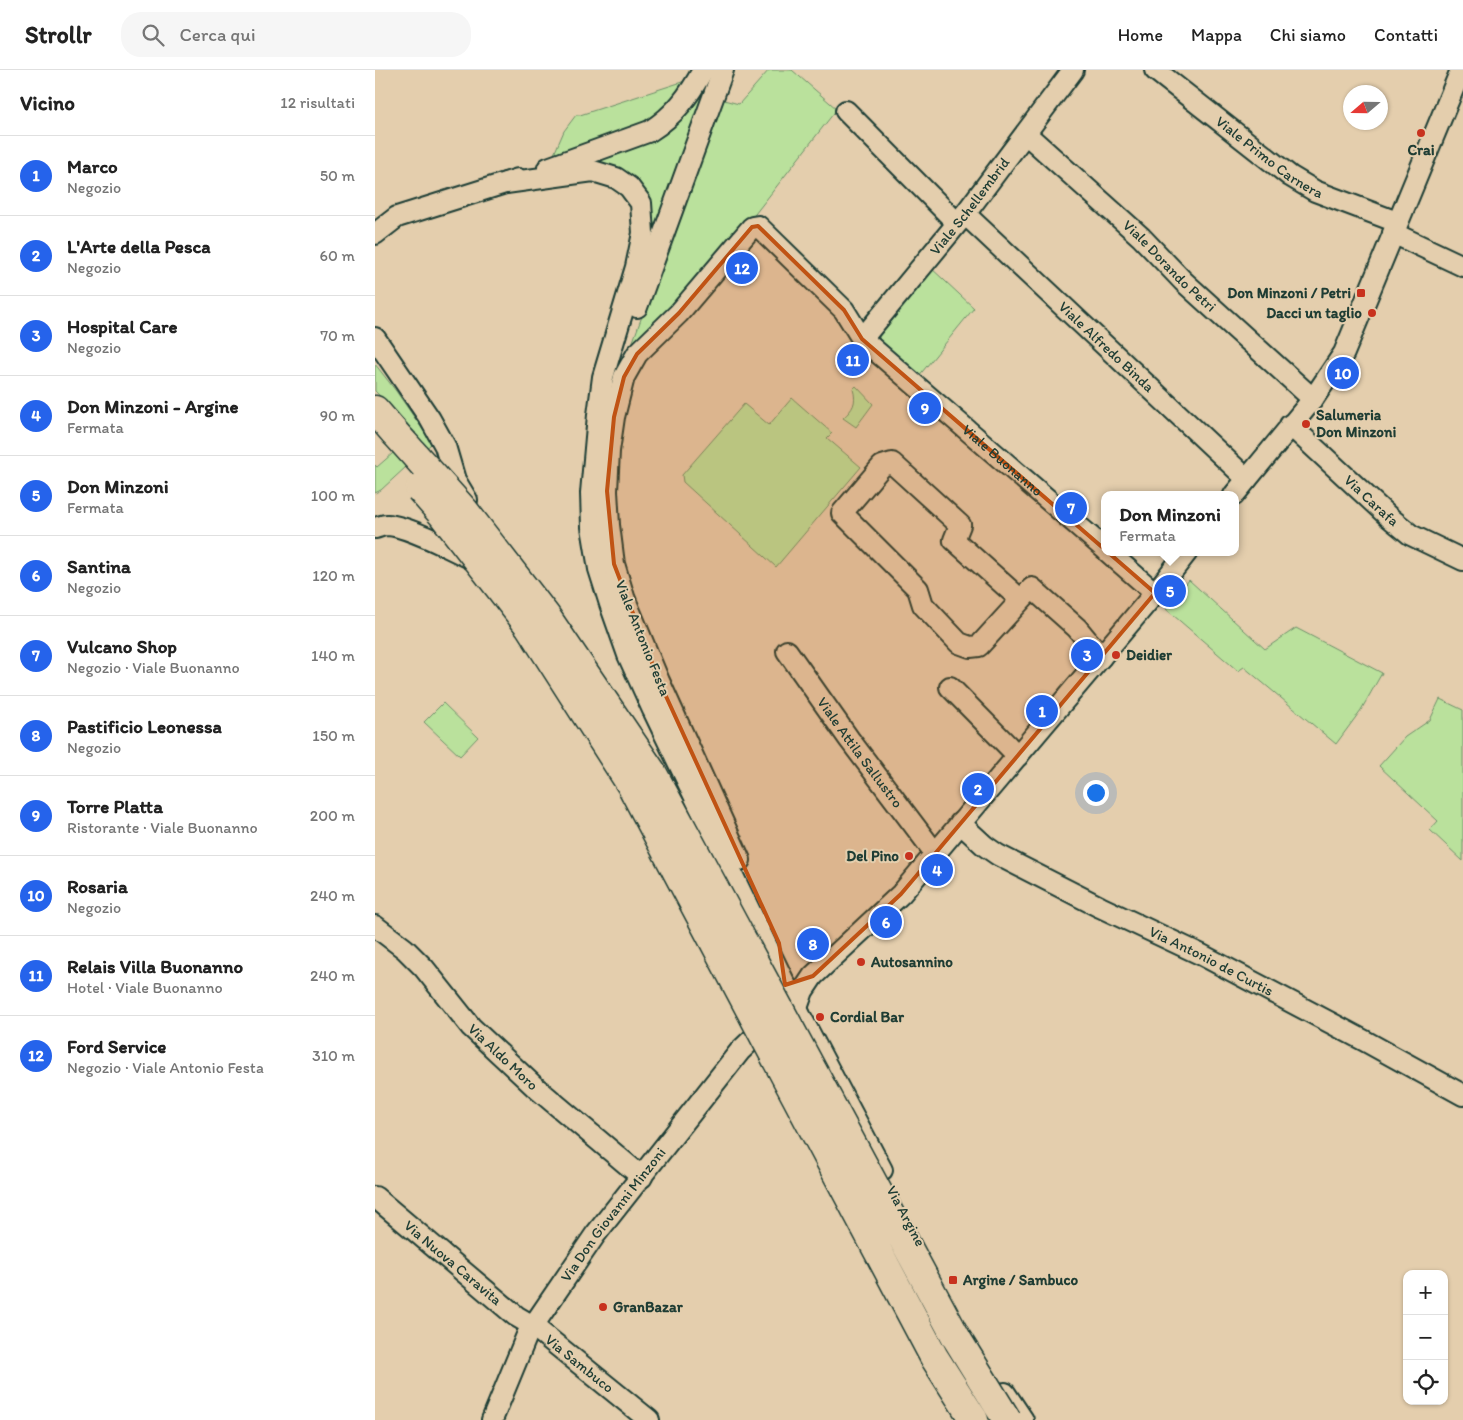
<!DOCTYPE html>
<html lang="it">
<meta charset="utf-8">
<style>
:root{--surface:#fff;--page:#f6f6f6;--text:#222;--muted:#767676;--line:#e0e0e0;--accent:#2563eb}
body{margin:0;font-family:Itim,sans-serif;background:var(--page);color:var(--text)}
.controls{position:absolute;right:15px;bottom:15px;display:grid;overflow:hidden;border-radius:10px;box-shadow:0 1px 4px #0004}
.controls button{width:45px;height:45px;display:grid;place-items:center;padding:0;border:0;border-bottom:1px solid var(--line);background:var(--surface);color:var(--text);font:25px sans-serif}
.compass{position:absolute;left:968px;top:15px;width:45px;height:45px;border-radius:50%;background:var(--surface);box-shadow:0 1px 4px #0004;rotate:250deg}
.you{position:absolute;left:720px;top:722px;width:18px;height:18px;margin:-12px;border:4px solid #fff;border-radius:50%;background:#1a73e8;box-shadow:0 0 0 8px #1a73e833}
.badge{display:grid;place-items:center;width:32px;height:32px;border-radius:50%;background:var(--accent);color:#fff;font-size:16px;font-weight:700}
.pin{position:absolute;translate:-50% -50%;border:2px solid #fff;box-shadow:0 1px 5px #0006}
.popup{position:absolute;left:726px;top:421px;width:138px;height:65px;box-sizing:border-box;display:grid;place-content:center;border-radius:10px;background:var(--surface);filter:drop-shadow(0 1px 4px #0005);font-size:16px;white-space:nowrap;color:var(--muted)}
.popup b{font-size:19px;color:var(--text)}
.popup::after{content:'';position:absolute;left:50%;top:100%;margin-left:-10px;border:10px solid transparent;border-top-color:var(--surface)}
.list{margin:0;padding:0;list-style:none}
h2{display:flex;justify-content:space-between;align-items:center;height:65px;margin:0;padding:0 20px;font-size:21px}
h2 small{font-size:16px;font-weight:400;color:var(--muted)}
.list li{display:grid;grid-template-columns:32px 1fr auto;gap:15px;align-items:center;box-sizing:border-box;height:80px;padding:0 20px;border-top:1px solid var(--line)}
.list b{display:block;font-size:19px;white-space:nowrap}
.list p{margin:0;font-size:16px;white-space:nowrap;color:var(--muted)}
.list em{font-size:16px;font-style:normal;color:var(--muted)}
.icon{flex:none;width:28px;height:28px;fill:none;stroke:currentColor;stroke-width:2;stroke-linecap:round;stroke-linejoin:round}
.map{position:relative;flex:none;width:1088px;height:1350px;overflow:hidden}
header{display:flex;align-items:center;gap:30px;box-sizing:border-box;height:70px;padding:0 25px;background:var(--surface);border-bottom:1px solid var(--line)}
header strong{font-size:24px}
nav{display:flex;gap:28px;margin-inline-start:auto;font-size:18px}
.search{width:350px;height:45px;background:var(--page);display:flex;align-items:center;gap:12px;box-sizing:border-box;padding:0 18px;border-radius:20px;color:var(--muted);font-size:19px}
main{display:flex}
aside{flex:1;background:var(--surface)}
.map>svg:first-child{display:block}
.green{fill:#bae19c;stroke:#6c8f68}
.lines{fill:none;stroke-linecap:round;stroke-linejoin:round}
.minor-casing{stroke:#1f3d34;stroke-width:24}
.highway-casing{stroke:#1f3d34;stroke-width:31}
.minor{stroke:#e4cead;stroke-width:20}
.highway{stroke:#e4cead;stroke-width:28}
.highway-bridge-casing{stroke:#1f3d34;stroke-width:31;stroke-linecap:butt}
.highway-bridge{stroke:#e4cead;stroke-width:28}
.marked{fill:#c05314;fill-opacity:0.2;stroke:#c05314;stroke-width:4;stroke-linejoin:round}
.poi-dot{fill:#c8321e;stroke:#e4cead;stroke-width:2}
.labels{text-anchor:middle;stroke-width:4;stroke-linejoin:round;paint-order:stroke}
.poi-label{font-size:15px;font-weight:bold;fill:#1f3d34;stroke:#e4cead;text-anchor:start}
.street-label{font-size:15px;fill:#1f3d34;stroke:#e4cead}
</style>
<header>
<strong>Strollr</strong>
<div class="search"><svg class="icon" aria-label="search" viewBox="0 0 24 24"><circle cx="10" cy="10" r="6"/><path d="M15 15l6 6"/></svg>Cerca qui</div>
<nav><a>Home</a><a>Mappa</a><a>Chi siamo</a><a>Contatti</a></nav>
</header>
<main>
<aside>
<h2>Vicino<small>12 risultati</small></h2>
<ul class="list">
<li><span class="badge">1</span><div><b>Marco</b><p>Negozio</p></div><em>50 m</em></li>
<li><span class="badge">2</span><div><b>L'Arte della Pesca</b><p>Negozio</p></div><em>60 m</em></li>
<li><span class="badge">3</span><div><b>Hospital Care</b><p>Negozio</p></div><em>70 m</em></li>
<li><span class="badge">4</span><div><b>Don Minzoni - Argine</b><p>Fermata</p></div><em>90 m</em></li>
<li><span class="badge">5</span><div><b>Don Minzoni</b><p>Fermata</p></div><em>100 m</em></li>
<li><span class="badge">6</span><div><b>Santina</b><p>Negozio</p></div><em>120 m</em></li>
<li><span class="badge">7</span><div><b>Vulcano Shop</b><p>Negozio · Viale Buonanno</p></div><em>140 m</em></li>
<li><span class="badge">8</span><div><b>Pastificio Leonessa</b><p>Negozio</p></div><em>150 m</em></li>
<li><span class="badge">9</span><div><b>Torre Platta</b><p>Ristorante · Viale Buonanno</p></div><em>200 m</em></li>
<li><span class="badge">10</span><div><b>Rosaria</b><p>Negozio</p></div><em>240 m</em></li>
<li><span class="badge">11</span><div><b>Relais Villa Buonanno</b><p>Hotel · Viale Buonanno</p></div><em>240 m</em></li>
<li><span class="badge">12</span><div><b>Ford Service</b><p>Negozio · Viale Antonio Festa</p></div><em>310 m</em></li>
</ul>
</aside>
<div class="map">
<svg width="1088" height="1350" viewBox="0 0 1088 1350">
<rect width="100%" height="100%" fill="#e4cead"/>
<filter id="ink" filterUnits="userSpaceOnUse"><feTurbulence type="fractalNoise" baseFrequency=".02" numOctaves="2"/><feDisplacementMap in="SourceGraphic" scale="10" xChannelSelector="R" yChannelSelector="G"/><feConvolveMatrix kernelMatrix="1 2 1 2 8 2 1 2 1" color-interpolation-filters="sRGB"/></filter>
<g filter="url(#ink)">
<path class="green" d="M336,0l-54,161 -2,-1 -4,-22 -61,-48 36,-11z
M394,0h23l45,39 -128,164 -82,85 93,-259 19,5z
M310,11c-7,10 -14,21 -24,29 -27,22 -74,33 -107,44l10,-23 12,-16h4z
M555,197l44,41 -56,69 -40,-34 2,-3 -2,-6z
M0,294l21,27 36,52 -51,47 -6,3v-28l2,2 39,-34 -41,-42z
M481,316l17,18 -17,23 -13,-9c10,-9 14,-15 10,-29z
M417,328l40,35 -5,5 34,29 -85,100 -93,-85 -1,-7 62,-71 25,21z
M814,510l76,69 31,-21 86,45 -21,37 -25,34 -92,-77 -6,4 -72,-62z
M1065,629l23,11v151l-33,-31 8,-9 -59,-55 26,-29 25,-17z
M68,633l35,34 -18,19 -36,-34z"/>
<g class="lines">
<defs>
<g id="minor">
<path id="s1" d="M780,0l135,106 25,15 82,31"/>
<path d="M471,41l111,112"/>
<path id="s2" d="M651,64l115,103 42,44 130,118"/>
<path d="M173,98l102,-37c25,-16 39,-35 53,-61"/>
<path d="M131,113l87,-12 23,7 13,9 12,16 2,30 -7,34 -33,110 -5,38 -7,78 1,34 7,42 11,35 18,51 25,55 148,307 81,153"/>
<path id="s3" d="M590,144l282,265"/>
<path d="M1018,163l70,33"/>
<path d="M0,164l22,-17 121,-38"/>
<path d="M262,237l86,-237"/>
<path d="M0,268l55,81 15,27 10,34 12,20"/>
<path id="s4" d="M487,269l103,-125 108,-144"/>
<path id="s5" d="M915,355l99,92 22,18 52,25"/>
<path d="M859,425l79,-96 31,-46 117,-283"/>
<path d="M0,458c4,-1 8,-3 12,-3 22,1 68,26 89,36"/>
<path d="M733,482l47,41"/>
<path d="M646,530l-42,46 -9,1 -11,-4 -36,-38 -5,-16 -76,-76 40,-47 10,-3 68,62 -6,15 67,60 11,-12 45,40 24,29"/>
<path id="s6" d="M412,581l62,88 86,114"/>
<path d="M575,617l68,69"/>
<path id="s7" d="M585,753l25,23 13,9 102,52 102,48 163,86 98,54"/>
<path id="s8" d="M365,790l-81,-179 -35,-84 -10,-33 -5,-39 -2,-34 2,-40 5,-34 10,-40 13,-23 42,-41 73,-86 6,-1 86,84 18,29 243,210"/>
<path id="s9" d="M0,856l30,23 19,19 47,59 63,59 108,91"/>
<path d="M422,938l6,-17 10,-15 88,-82 254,-301 32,-41"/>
<path id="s10" d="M0,1127l141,119 17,10 116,94"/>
<path d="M630,1323l18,27"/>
<path id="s11" d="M117,1350l35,-85 6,-9 62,-91 145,-184 24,-23 4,-7"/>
</g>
<path id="highway" d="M0,340l20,23"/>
</defs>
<use href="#minor" class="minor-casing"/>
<use href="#highway" class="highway-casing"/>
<use href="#minor" class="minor"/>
<use href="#highway" class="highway"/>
<defs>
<path id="highway-bridge" d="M20,363l69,77 82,106 106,156 305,567 50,81
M45,419l22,25 87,112 102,159 303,572 40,63"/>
</defs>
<use href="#highway-bridge" class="highway-bridge-casing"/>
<use href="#highway-bridge" class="highway-bridge"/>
</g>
</g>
<path class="marked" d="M383,156l86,84 18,29 293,254 -254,301 -88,82 -28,9 -6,-42 -120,-262 -45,-117 -7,-73 7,-74 10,-40 13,-23 42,-41 73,-86z"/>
<g class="poi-dot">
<circle cx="1046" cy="63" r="5"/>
<rect x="981" y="218" width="10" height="10" rx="2.5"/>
<circle cx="997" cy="243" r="5"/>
<circle cx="931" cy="354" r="5"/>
<circle cx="741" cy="585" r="5"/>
<circle cx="534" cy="786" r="5"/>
<circle cx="486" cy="892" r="5"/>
<circle cx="445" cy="947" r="5"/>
<rect x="573" y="1205" width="10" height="10" rx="2.5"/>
<circle cx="228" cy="1237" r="5"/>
</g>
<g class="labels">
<g class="poi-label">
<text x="1046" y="85" text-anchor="middle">Crai</text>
<text x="976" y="228" text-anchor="end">Don Minzoni / Petri</text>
<text x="987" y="248" text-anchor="end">Dacci un taglio</text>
<text x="941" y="350">Salumeria<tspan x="941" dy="17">Don Minzoni</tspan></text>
<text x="751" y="590">Deidier</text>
<text x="524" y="791" text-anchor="end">Del Pino</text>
<text x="496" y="897">Autosannino</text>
<text x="455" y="952">Cordial Bar</text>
<text x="588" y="1215">Argine / Sambuco</text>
<text x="238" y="1242">GranBazar</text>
</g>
<g class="street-label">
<text dy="5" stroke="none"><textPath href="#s1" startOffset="144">Viale Primo Carnera</textPath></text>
<text dy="5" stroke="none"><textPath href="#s4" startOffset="171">Viale Schellembrid</textPath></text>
<text dy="5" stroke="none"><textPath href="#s2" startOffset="195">Viale Dorando Petri</textPath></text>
<text dy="5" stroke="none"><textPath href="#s3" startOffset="194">Viale Alfredo Binda</textPath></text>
<text dy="5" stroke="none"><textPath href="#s8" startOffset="1055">Viale Buonanno</textPath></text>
<text dy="5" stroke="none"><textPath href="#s5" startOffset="111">Via Carafa</textPath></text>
<text transform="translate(268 568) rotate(68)" y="5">Viale Antonio Festa</text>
<text dy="5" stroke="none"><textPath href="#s6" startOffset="125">Viale Attila Sallustro</textPath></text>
<text dy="5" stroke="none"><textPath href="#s7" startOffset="288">Via Antonio de Curtis</textPath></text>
<text dy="5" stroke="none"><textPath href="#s9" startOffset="184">Via Aldo Moro</textPath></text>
<text dy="5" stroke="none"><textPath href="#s11" startOffset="240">Via Don Giovanni Minzoni</textPath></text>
<text transform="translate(531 1146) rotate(62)" y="5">Via Argine</text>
<text dy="5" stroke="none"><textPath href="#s10" startOffset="102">Via Nuova Caravita</textPath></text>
<text dy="5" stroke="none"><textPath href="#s10" startOffset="264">Via Sambuco</textPath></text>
</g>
</g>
</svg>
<div class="controls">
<button>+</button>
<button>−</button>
<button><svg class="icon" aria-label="locate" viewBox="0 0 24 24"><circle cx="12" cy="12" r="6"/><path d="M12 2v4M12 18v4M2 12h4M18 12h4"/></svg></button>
</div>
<svg class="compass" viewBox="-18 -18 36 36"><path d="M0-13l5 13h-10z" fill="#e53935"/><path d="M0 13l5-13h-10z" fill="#767676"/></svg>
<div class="you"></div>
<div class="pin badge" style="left:667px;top:641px">1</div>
<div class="pin badge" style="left:603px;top:719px">2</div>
<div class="pin badge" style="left:712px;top:585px">3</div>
<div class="pin badge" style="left:562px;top:800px">4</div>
<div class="pin badge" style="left:795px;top:521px">5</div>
<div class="popup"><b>Don Minzoni</b>Fermata</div>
<div class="pin badge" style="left:511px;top:852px">6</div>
<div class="pin badge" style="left:696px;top:438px">7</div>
<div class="pin badge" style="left:438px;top:874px">8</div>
<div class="pin badge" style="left:550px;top:338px">9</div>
<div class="pin badge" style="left:968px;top:303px">10</div>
<div class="pin badge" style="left:478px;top:290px">11</div>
<div class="pin badge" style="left:367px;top:198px">12</div>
</div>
</main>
